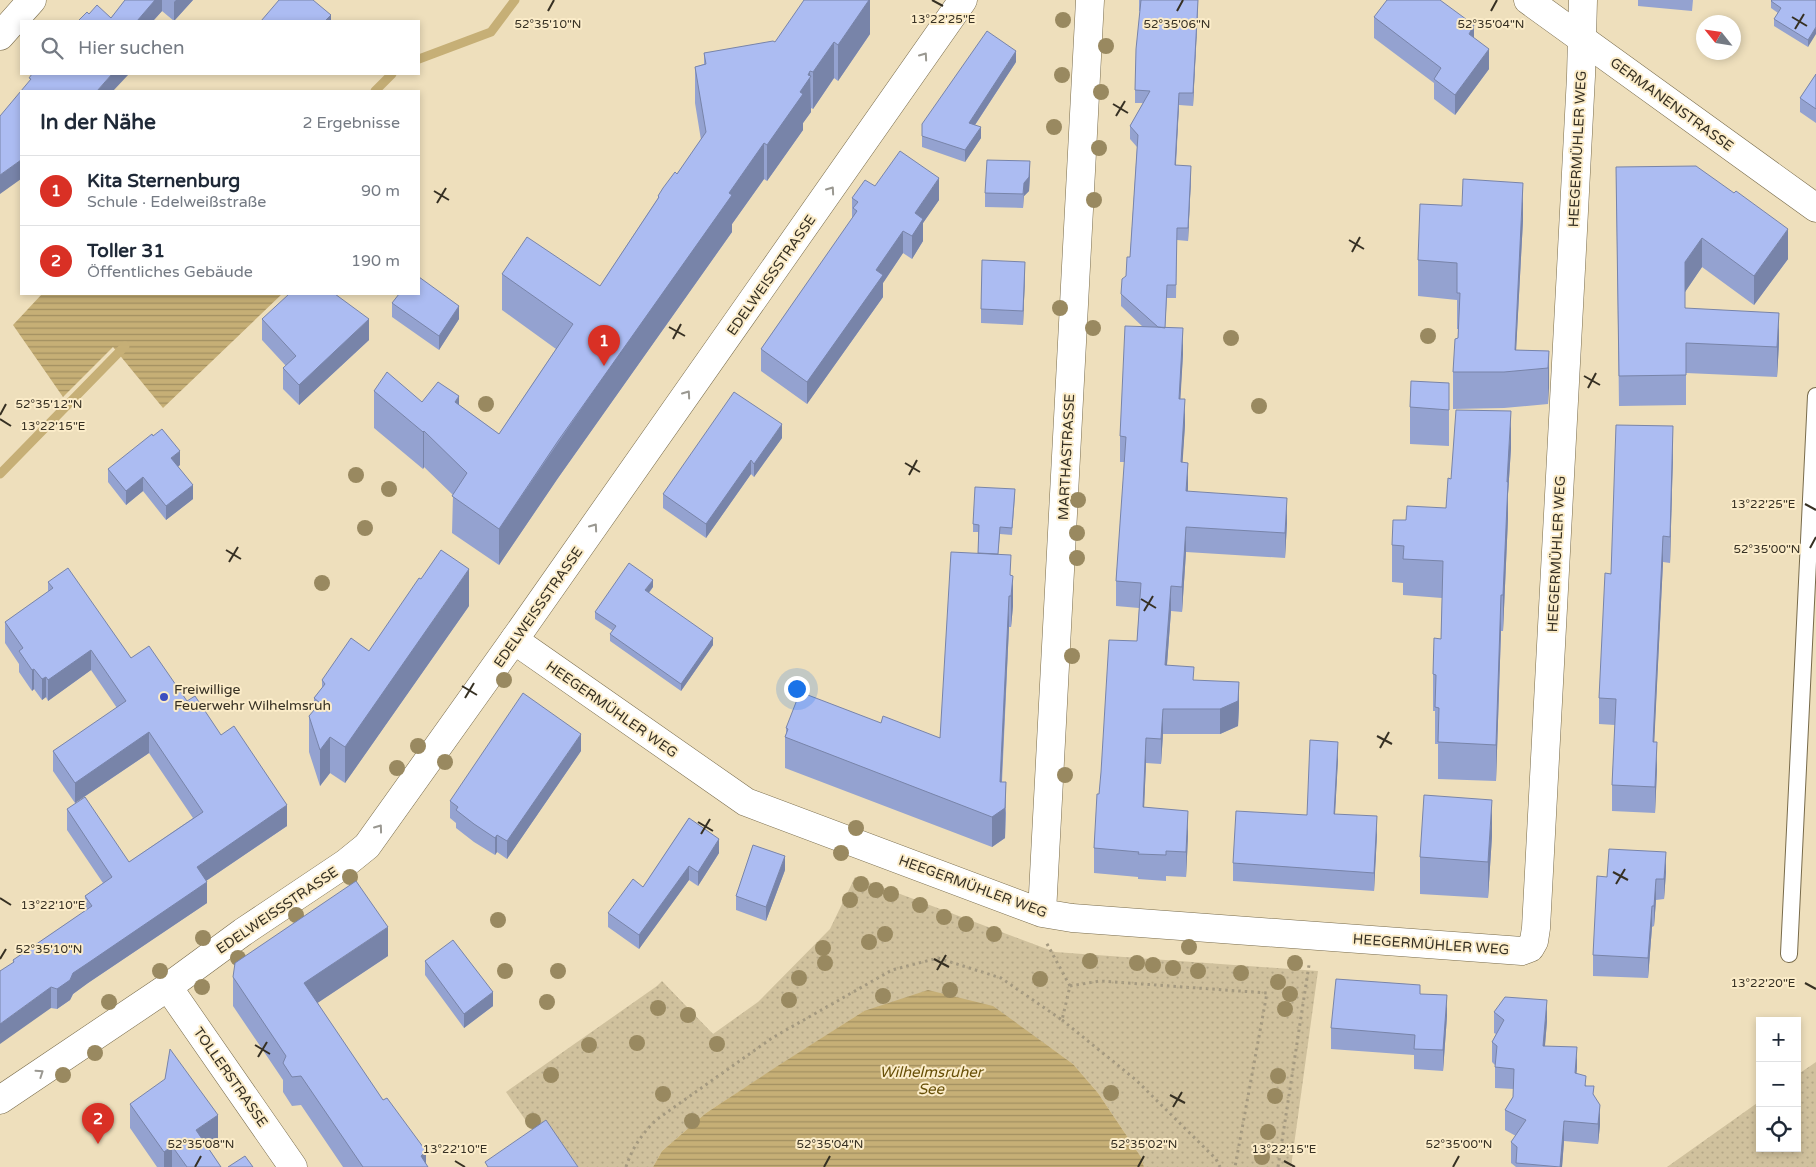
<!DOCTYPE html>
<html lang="de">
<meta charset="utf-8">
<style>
:root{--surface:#fff;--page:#f6f6f7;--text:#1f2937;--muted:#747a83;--line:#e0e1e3;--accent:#d93025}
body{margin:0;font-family:"Varela Round",sans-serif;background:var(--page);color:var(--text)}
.controls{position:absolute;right:15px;bottom:15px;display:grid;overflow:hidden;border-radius:0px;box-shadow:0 2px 8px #0003}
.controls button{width:45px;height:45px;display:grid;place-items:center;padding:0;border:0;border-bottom:1px solid var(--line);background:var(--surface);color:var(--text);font:25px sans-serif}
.compass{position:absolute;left:1696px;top:15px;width:45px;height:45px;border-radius:50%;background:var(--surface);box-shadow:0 2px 8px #0003;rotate:300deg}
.you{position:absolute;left:796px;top:688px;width:18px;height:18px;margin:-12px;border:4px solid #fff;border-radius:50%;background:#1a73e8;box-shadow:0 0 0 8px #1a73e833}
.badge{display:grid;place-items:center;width:32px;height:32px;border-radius:50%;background:var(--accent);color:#fff;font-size:16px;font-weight:700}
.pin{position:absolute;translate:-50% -41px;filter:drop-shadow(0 1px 2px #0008)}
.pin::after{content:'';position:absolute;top:26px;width:18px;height:15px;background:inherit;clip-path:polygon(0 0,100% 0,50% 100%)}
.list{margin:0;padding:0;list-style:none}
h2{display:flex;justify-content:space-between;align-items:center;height:65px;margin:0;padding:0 20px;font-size:21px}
h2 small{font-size:16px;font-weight:400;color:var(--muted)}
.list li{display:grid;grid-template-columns:32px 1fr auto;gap:15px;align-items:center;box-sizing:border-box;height:70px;padding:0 20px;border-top:1px solid var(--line)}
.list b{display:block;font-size:19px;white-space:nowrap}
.list p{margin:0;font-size:16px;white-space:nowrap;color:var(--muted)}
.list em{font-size:16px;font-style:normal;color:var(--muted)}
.icon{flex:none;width:28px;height:28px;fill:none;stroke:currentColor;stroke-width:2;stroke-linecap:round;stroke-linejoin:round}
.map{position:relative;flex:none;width:1816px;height:1167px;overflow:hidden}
.search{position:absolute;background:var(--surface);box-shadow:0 2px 8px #0003;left:20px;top:20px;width:400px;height:55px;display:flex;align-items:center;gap:12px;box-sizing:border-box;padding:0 18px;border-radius:0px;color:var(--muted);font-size:19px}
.panel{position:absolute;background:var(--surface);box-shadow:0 2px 8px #0003;left:20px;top:90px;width:400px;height:205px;border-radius:0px}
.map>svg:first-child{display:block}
.park{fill:url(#park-dots)}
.water{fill:url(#water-rules)}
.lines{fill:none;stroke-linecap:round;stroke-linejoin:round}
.stream{stroke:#c6af76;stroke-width:9}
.lane-casing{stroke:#786b4b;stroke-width:18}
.street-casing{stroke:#786b4b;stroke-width:29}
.secondary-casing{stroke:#786b4b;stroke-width:29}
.path{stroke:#a59a80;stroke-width:3;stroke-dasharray:2.5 4;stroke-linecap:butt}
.lane{stroke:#fff;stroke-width:16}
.street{stroke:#fff;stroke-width:28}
.secondary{stroke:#fff;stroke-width:28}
.tree{fill:#998960}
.wall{fill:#94a2d0}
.shaded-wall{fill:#7884a9}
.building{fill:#acbcf2;stroke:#7884a9}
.oneway{stroke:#9a9891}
.ticks{fill:none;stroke:#363023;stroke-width:2}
.poi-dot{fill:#3c4dc0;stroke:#fbecc9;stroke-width:2}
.labels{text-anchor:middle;stroke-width:4;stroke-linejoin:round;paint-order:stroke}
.street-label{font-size:14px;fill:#363023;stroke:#fbecc9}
.poi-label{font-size:14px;fill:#363023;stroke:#fbecc9;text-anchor:start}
.water-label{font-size:15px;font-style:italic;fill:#674f07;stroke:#fbecc9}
.ticks-label{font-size:12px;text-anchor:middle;fill:#363023;stroke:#fbecc9;stroke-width:4;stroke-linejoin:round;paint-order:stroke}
</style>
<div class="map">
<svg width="1816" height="1167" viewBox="0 0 1816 1167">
<defs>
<pattern id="park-dots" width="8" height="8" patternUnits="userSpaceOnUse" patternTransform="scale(1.25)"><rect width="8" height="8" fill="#d0c19d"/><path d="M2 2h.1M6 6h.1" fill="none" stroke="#b3a687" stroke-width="1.8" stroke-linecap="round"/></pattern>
<pattern id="water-rules" width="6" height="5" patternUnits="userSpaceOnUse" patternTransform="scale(1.25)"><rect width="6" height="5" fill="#c6af76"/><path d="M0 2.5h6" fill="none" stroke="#a28f60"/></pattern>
</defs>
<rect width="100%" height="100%" fill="#eedfbc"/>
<path class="park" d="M855,877l200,75 263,19 -27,196h-147l-3,-10 -43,-64 -25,-29 -21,-15 -188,-38 -158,102 -44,38 -9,16h-95l-52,-75 151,-106 5,-5 51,53 45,-32 72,-73z
M1816,1062v105h-149l93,-66v47h37v-73z"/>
<path class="water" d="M42,294h240l-119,114 -50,-61 -50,50 -50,-72z
M928,990l65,16 80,58 25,29 43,64 3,10h-491l9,-16 44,-38 70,-46 88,-56z"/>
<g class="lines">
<path class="stream" d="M419,59l72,-27 24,-32
M375,91l17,-17
M0,474l125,-128"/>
<defs>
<path id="lane" d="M1789,954l27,-558"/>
<path id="street" d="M514,640l232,162 296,111 30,5 450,33 8,-3 4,-7 2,-13 35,-659 10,-193 2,-76
M1042,913l48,-913
M168,987l125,180"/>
<path id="secondary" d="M1528,0l288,208
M0,36l32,-36
M0,1100l168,-113 75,-55 103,-69 21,-17 147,-206 449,-640"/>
</defs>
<use href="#lane" class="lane-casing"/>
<use href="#street" class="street-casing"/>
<use href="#secondary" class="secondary-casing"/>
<path class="path" d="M1070,986l30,-5 167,12 -32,174
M1062,1020l74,60 80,79 4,8
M626,1167c6,-19 16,-33 30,-47l116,-82 120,-68 46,-12 63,20 61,42 8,-34 -24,-44
M1278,1167l31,-202"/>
<use href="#lane" class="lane"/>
<use href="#street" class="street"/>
<use href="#secondary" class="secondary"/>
</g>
<g class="tree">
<circle cx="1063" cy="20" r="8"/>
<circle cx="1106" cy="46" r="8"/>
<circle cx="1062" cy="75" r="8"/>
<circle cx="1101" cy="92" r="8"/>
<circle cx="1054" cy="127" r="8"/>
<circle cx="1099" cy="148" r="8"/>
<circle cx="1094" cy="200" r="8"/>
<circle cx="1060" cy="308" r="8"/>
<circle cx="1093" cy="328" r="8"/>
<circle cx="1428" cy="336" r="8"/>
<circle cx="1231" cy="338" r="8"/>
<circle cx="486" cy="404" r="8"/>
<circle cx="1259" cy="406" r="8"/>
<circle cx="356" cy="475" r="8"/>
<circle cx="389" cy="489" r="8"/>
<circle cx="1078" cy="500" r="8"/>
<circle cx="365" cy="528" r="8"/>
<circle cx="1077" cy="533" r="8"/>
<circle cx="1077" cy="558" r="8"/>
<circle cx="322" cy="583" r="8"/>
<circle cx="1072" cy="656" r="8"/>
<circle cx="504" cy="680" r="8"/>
<circle cx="418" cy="746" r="8"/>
<circle cx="445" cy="762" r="8"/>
<circle cx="397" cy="768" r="8"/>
<circle cx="1065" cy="775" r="8"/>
<circle cx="856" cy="828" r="8"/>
<circle cx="841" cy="853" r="8"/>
<circle cx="350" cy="877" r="8"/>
<circle cx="861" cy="884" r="8"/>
<circle cx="876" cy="890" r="8"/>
<circle cx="891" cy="894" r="8"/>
<circle cx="850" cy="900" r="8"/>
<circle cx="920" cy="905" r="8"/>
<circle cx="296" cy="915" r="8"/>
<circle cx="944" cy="917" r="8"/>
<circle cx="498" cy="920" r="8"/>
<circle cx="966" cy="924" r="8"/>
<circle cx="885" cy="934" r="8"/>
<circle cx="994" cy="934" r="8"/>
<circle cx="203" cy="938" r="8"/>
<circle cx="869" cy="942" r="8"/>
<circle cx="1189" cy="947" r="8"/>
<circle cx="823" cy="948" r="8"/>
<circle cx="238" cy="958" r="8"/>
<circle cx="1090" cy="961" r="8"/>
<circle cx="825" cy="963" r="8"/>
<circle cx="1137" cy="963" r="8"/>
<circle cx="1295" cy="963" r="8"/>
<circle cx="1153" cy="965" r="8"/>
<circle cx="1173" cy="968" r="8"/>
<circle cx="160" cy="971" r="8"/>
<circle cx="505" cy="971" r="8"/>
<circle cx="558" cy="971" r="8"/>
<circle cx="1198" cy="971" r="8"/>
<circle cx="1241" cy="973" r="8"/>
<circle cx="799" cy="978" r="8"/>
<circle cx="1040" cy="979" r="8"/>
<circle cx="1278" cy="982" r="8"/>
<circle cx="202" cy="987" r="8"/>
<circle cx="950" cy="990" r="8"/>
<circle cx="1290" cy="994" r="8"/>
<circle cx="883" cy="996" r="8"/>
<circle cx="789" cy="1000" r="8"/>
<circle cx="109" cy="1002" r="8"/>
<circle cx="547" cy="1002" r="8"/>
<circle cx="658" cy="1008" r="8"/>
<circle cx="1285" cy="1009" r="8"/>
<circle cx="688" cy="1015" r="8"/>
<circle cx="637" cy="1043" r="8"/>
<circle cx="717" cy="1044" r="8"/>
<circle cx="589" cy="1045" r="8"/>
<circle cx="95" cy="1053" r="8"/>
<circle cx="63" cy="1075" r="8"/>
<circle cx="551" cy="1075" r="8"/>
<circle cx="1278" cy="1076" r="8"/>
<circle cx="1111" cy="1093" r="8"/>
<circle cx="663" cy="1094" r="8"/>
<circle cx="1275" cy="1096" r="8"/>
<circle cx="533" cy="1121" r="8"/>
<circle cx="692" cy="1121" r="8"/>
<circle cx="1268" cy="1132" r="8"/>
<circle cx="1262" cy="1157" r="8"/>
</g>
<path class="wall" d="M125,0h68l-19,21 -12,-10 -9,10h-75l11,-7 22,4z
M870,0v34l-32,47 -4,-3 -21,31 -2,-1v4l-8,11v7l-36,51 -3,-2 -32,45v8l-174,246 -59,87 -47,-32 1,-38 -29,-28 -1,2 -49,-41v-37l48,11 37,3 40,29 57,-85 -54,-39v-36l98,12 58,-88v-2l19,-22 24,-34 -6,-37v-36l9,-3v-11l71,-11z
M1139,0h59l-5,106 -14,-1 -3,60 15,13 -3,63 -11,-1 -1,58h-9l-2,30 18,26 -3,45 5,26 -3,37 6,29 99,32 -2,35 -99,-6 -4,60 -11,-1 -4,54 72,42 -1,19 -18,8h-57l-2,30 -15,-1 -2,44 44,29 -2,41 -20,-1v5l-28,-2v-2l-44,-4v-25l5,-54 38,-153 2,-33 -23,-2v-25l9,-119h-5v-26l23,-109 -22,-21v-12l5,-18 4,-19 7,-110 -7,-8v-13l13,-23h-8v-13l5,-79h-1z
M1638,0h55l-1,11 -54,-5z
M1816,0l-8,47 -34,-21v-7l4,-6 -7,-5v-7z
M1374,17l100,21 15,31 -34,46 -21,-16v-16l-60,-45z
M1016,62l-41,63 6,13 -16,24 -43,-15v-23z
M1816,74v49l-16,-11v-14z
M1616,167l172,92 -34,46 -52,-38 -17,25v16l94,35 -2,34 -91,-4v32l-67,1z
M1030,175l-1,16 -5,5 -1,12 -38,-1v-14z
M852,198l87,2 -16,23v18l-11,18 -9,-6 -20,30v14l-76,107 -46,-33v-22l91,-130z
M1523,220l-7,130 33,1 -1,53 -44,4 -51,1v-37l5,-34v-9h-1v-29l-39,-4v-36z
M1025,276l-2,49 -42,-2v-14z
M392,303l67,16 -20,31 -47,-33z
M262,319l107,21 -70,65 -16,-16v-21l3,-2 -24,-26z
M1449,383v63l-39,-2v-37z
M782,438l-28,39 -3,-3 -45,64 -43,-30v-14z
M1511,448l-3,46v24l-5,113h-2l-5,150 -58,-2v-35h-3v-33h-2v-37l8,-35 1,-41 -39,-3v-12l-11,-1v-37l14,-25 40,-12 5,-29z
M1673,453l-3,110 -7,-1 -9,180 3,27 -2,44 -43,-2v-26l3,-60 -16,-1v-26l12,-124z
M180,465l-2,1 15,33 -27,21 -23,-29 -17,14 -18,-23v-13z
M1015,496l-3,39 -12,-1 -2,20 13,22 2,30 -2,21h-2l-7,155 4,31 -1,25 -13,9 -207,-79v-31l1,-3v-6l95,-5 59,15 38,-185v-21h-5v-8z
M48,582l83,76 56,43 34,34 66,91 -81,55 1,22 -119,80 -15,11 -3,6 -13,9 -6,-1 -38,-45v-3l72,-49v-15l18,-13 -36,-53v-21l62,53 64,-44 -44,-65 -74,50 -22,-32v-20l64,-43 -26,-38 -43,31 -2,-4 -4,3 -8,-11 -2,2 -13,-19v-8l-14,-21v-21l43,-30z
M653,587l-4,6 64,52 -32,46 -71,-50v-7l3,-3 -18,-12v-7z
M469,606l-124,177 -15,-10 -10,13 -11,-34v-36l5,-5v-13l8,-10v-8l47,-29z
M581,751l-74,108 -10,-7 -2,3 -21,-13 -18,-14v-5l-6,-5v-17z
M1338,759l-3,55 42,20 -3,57 -141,-10v-18l74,-48z
M689,818l30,35 -21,33 -9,-6 -50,69 -31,-22v-14l35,-26z
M1492,836l-4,62 -68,-4v-37z
M785,870l-19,51 -30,-11v-14z
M1666,872l-2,27 -8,1 -2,26 -2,1 -4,51 -55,-2v-21l14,-78z
M388,956l-71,47 111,164h-85l-42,-62 -9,1 -9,-14v-12l-50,-74v-29z
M425,961l68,45 -29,22 -39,-53z
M1420,994l27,22 -4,55 -29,-2v-14l-83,-6v-21z
M1494,1012l53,9 -2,25 32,22 -1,5 18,22 6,30 -2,19 -34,-3 -2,26h-46l-5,-4v-21l5,-6 -11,-6v-20l8,-13 1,-8 -19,-1v-23l-3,-3v-20l4,-8 -2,-1z
M130,1104l88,35 -11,7 14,21h-64l-27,-39z"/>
<path class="shaded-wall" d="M155,0h7v11l-9,10h-16z
M176,0h17l-19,21v-19z
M869,0h1v34l-32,47v-36z
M1198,0v10l-5,96v-13z
M331,15v6h-6z
M1474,25v20l-5,-11z
M1816,27v7l-8,13v-7z
M834,42v36l-21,31v-37z
M1489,49v20l-34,46v-20z
M1016,51v11l-47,72v-11z
M810,71l1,41 -8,11v7l-36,51v-36l33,-53z
M112,74h17l-16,17h-16z
M1179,93v12l-4,72v-12z
M981,127v11l-16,24v-12z
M764,143v36l-32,45v8l-174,246 -59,87v-36l230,-336z
M21,160v19l-21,15v-19z
M1030,161v14l-1,16 -5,5 -1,12 1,-25z
M1191,166v12l-3,63v-13z
M939,178v22l-16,23v18l-11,18v-23l3,-23z
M1523,183v37l-8,151v-21z
M1788,229v30l-34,46v-29z
M903,231v22l-20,30v14l-76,107v-22l69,-112z
M1702,238v29l-17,25v-30z
M1025,262v14l-2,49v-14z
M459,306v13l-20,31v-14z
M1779,313v30l-2,34v-30z
M369,319v21l-70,65v-20z
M1183,328v26l-4,70v-25z
M1549,351v37l-1,16v-36z
M459,396v37l-4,-31z
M1185,399v26l-4,62v-25z
M1511,411v37l-3,46v24l-5,113v-36l4,-113z
M782,424v14l-28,39v-13z
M1673,426v27l-3,110v-26z
M424,431v36l-1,2v-37z
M180,451v14l-9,7v-14z
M751,460v14l-45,64v-14z
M1188,463v25l-2,28v-25z
M143,477v14l-17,14v-14z
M193,485v14l-27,21v-14z
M1287,498v25l-2,35v-25z
M1186,527v25l-4,60v-25z
M1663,536v26l-10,206v-26z
M469,569v37l-124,177v-36z
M1013,576v30l-2,21v-31z
M653,580v7l-8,10v-7z
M1171,586v25l-6,79v-25z
M1501,595v36l-5,150v-36z
M1009,596v31l-9,184 6,-29 -1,56 -13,9v-30l8,-35z
M713,638v7l-32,46v-7z
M91,650v20l-43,31v-21z
M34,669v20l-2,2v-21z
M46,677v20l-4,3v-21z
M1239,682v25l-1,19 -18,8v-25z
M1163,709v25l-2,30v-25z
M149,732v21l-74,50v-20z
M581,734v17l-74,108v-18z
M330,737v36l-10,13v-36z
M1146,738v25l-3,69v-25z
M1338,742v17l-4,73v-18z
M1657,742v27l-2,44v-26z
M1492,800v36l-4,62v-36z
M287,805v21l-90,61v-20z
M1188,811v25l-2,41v-25z
M1377,816v18l-3,57v-18z
M497,835v17l-2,3v-17z
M719,839v14l-21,33v-14z
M1666,852v20l-2,27v-20z
M785,856v14l-19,51v-14z
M689,866v14l-50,69v-14z
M1656,879v21l-2,26v-20z
M207,882v21l-119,80 -15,11 -3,6 -13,9v-20l16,-16z
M1652,906v21l-4,51v-20z
M388,927v29l-84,56v-29z
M51,987v21l-51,36v-20z
M493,992v14l-29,22v-14z
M1447,995v21l-4,55v-21z
M1547,1000v21l-4,46v-21z
M1577,1047v21l-2,25v-20z
M1600,1105v20l-2,19v-20z
M218,1115v24l-22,15v-24z
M1564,1121v20l-2,26h-2z
M172,1146v21h-8v-15z
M426,1151v16l-5,-11z"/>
<path class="building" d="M125,0h30l-18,21h-59l9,-9 2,2 8,-9 14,13z
M279,0h34l18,15 -6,6h-64z
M804,0h65l-31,45 -4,-3 -21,30 -3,-1 -2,4 3,1 -11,16 3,2 -36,51 -3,-2 -35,50 3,2 -174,246 -59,88 -47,-33 15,-23 -43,-42 -1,1 -49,-41 13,-19 35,30 16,-20 21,14 -4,6 44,32 74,-110 -71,-50 25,-37 73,49 59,-89 -1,-1 5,-8 12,-16 2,2 29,-42 -11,-65 11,-3 -2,-11 69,-12 2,1z
M1141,0h57l-5,93h-14l-4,72 16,1 -3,62h-11l-1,57h-9l-2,43 -7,-1 -37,-33 1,-15 4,-3 1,-19h3l8,-122 -8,-9 20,-35 -15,-1 1,-41z
M1387,0h53l34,25 -5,9 20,15 -34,46 -21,-16 7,-11 -67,-51z
M1772,0h44v27l-8,13 -34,-21 7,-11 -10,-7z
M987,31l29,20 -47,72 12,4 -16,23 -43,-14v-12z
M32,74h80l-15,17h-76v69l-21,15v-59l31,-37 -2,-1z
M1816,74v35l-16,-11z
M900,151l39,27 -24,35 8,6 -11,17 -9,-5 -27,39 7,5 -76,107 -46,-33 96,-138 -4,-3 5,-6 -6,-4 13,-18 10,6z
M987,160l43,1 -1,16 -5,6 -1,11 -38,-1z
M1696,166l38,27 2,-2 52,38 -34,47 -52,-38 -17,24v46l94,5 -2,34 -91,-4v32l-67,1 -3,-209z
M1463,179l60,4 -8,167 34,1 -1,17 -44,4h-51l2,-33 3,-1 2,-45h-3v-30l-39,-3 2,-56 42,2z
M982,260l43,2 -2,49 -42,-2z
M419,277l40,29 -20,30 -47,-33 7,-9h20z
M289,294h46l34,25 -70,66 -16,-17 13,-12 -34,-37z
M1125,326l58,2 -4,71h6l-4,63 7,1 -2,28 101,7 -2,35 -99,-6 -4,60 -11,-1 -6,79 29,2 -1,13 46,2 -1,19 -18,8h-57l-2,30 -15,-1 -3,69 45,4 -2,41 -20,-1v4l-28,-1 1,-2 -45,-4 3,-54h2l2,-22 8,-132 28,1 4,-58 -25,-2 10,-144 -6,-1z
M1411,381l38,2v27l-39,-3z
M734,392l48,32 -28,40 -3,-4 -45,64 -43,-30z
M1456,410l55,1 -4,71h1l-5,113h-2l-5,150 -58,-3 1,-34 -4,-1 1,-32 -3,-1 1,-36 7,1 2,-78 -40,-2 1,-13 -12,-1 1,-25h13l1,-14 39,2 2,-30 3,1z
M1616,425l57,1 -3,111 -7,-1 -10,206h4l-2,45 -43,-2 4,-86 -17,-1 6,-125 6,1z
M162,429l18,22 -9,7 22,27 -27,21 -23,-29 -17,14 -18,-22 44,-35 1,2z
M975,487l40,2 -3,39 -12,-1 -2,27 -20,-1 1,-28 -6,-1z
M441,550l28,19 -124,178 -15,-10 -10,13 -11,-34 11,-13 -6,-5 11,-14 -3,-4 29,-42 18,13 50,-73 2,1z
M951,552l60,3 -1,20 3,1 -2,20h-2l-9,186h6l-1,26 -13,9 -207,-80 3,-8 -2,-1 14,-36 81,31 2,-7 57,22z
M629,563l24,17 -8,10 68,48 -32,46 -71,-50 6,-8 -21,-14z
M68,568l63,90 18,-12 38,55 8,-5 26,39 13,-9 53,79 -90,62 10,15 -119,81 -15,10 -3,7 -13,9 -6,-2 -51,37v-53l14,-9 -1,-2 79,-54 -7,-10 27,-19 -45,-68 18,-12 44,65 74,-50 -54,-80 -74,51 -22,-32 73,-50 -35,-51 -43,30 -2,-3 -4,2 -8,-10 -2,1 -13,-19 4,-3 -18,-26 48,-34 -5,-6z
M523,693l58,41 -74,107 -10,-6 -2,3 -21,-14 -18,-14 2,-3 -8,-6z
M1310,740l28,2 -4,72 43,2 -3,57 -141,-10 3,-52 71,4z
M1424,795l68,5 -4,62 -68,-5z
M689,818l30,21 -21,33 -9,-6 -50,69 -31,-22 25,-34 10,8z
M753,845l32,11 -19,51 -30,-11z
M1609,849l57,3 -2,27h-8l-2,27h-2l-4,52 -55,-3 4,-79 10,1z
M356,881l32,46 -84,56 79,117 4,-2 39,53 -5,5 7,11h-65l-62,-91 -9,1 -9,-14 3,-7 -53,-79 2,-14z
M453,940l40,52 -29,22 -39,-53z
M1336,979l84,6v9l27,1 -4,55 -29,-1 1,-14 -84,-7z
M1505,997l42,3 -4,46 34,1 -2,26 11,3 -1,10h9l-1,8 7,11 -2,19 -34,-3 -4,46 -44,-4 1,-16 -6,-5 15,-22 -21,-10 8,-13 1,-28 -19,-2 2,-21 -5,-4 12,-22 -10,-8z
M170,1049l48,66 -22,15 25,37h-34l-15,-21 -8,6 -34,-48 35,-25z
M546,1120l32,47h-90l-3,-5z
M245,1156l8,11h-25z"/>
<defs><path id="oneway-chevron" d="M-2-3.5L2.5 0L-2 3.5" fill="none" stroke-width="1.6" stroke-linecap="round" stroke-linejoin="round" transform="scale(1.25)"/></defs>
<g class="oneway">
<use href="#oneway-chevron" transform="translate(924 56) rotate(-55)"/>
<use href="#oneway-chevron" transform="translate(831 190) rotate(-55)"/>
<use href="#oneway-chevron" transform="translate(687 394) rotate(-55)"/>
<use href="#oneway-chevron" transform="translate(594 527) rotate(-55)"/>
<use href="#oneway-chevron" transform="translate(379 828) rotate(-54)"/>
<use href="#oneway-chevron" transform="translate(40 1073) rotate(-34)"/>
</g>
<path class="ticks" d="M932,0l11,6M548,11l6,-11M1177,11l6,-11M1491,11l6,-11M1792,17l15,9M1795,29l9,-15M1113,104l15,9M1116,116l9,-15M434,191l15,9M437,203l9,-15M1349,240l15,9M1352,252l8,-15M669,327l16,9M673,339l8,-15M1584,376l16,9M1588,388l8,-15M0,415l6,-11M0,419l11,7M905,463l15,9M909,475l8,-15M1805,504l11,6M1810,548l6,-11M226,550l15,9M229,562l9,-15M1141,599l15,9M1144,611l9,-15M462,686l15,9M465,698l9,-15M1377,736l15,8M1380,748l9,-16M698,822l15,9M701,834l9,-15M1613,872l15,8M1616,884l9,-15M0,898l11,7M0,959l6,-10M934,959l15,8M937,970l9,-15M1805,983l11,6M255,1045l15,9M258,1057l9,-15M1170,1095l15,8M1173,1107l9,-15M455,1161l10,6M1284,1161l11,6M195,1167l6,-11M824,1167l6,-11M1138,1167l6,-11M1453,1167l6,-11"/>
<circle class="poi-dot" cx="164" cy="697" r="5"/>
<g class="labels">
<g class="street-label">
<text transform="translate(1672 104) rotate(36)" y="5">GERMANENSTRASSE</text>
<text transform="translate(1577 149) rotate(-87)" y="5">HEEGERMÜHLER WEG</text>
<text transform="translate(771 275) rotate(-55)" y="5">EDELWEISSSTRASSE</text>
<text transform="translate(1066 457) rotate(-87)" y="5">MARTHASTRASSE</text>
<text transform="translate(1556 554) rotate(-87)" y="5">HEEGERMÜHLER WEG</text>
<text transform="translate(538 607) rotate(-55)" y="5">EDELWEISSSTRASSE</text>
<text transform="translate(612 709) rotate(35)" y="5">HEEGERMÜHLER WEG</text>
<text transform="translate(973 886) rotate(20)" y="5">HEEGERMÜHLER WEG</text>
<text transform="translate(277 910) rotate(-34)" y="5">EDELWEISSSTRASSE</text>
<text transform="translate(1431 944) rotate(4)" y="5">HEEGERMÜHLER WEG</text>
<text transform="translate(231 1077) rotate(55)" y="5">TOLLERSTRASSE</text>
</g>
<g class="poi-label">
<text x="174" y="694">Freiwillige<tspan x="174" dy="16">Feuerwehr Wilhelmsruh</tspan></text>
</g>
<g class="water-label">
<text x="931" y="1077">Wilhelmsruher<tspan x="931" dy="17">See</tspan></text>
</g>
</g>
<g class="ticks-label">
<text x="943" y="23">13°22'25"E</text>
<text x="548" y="28">52°35'10"N</text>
<text x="1177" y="28">52°35'06"N</text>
<text x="1491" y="28">52°35'04"N</text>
<text x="49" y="408">52°35'12"N</text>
<text x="53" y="430">13°22'15"E</text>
<text x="1763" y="508">13°22'25"E</text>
<text x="1767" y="553">52°35'00"N</text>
<text x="53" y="909">13°22'10"E</text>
<text x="49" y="953">52°35'10"N</text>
<text x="1763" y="987">13°22'20"E</text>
<text x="201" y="1148">52°35'08"N</text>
<text x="830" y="1148">52°35'04"N</text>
<text x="1144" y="1148">52°35'02"N</text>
<text x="1459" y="1148">52°35'00"N</text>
<text x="455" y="1153">13°22'10"E</text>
<text x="1284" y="1153">13°22'15"E</text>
</g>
</svg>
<div class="controls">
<button>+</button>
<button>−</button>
<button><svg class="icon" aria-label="locate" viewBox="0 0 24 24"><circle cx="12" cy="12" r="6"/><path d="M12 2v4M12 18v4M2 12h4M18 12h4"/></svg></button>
</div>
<svg class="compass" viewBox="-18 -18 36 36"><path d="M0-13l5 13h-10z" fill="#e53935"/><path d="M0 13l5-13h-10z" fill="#747a83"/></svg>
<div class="you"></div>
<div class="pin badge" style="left:604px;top:366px">1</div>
<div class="pin badge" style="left:98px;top:1144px">2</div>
<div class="search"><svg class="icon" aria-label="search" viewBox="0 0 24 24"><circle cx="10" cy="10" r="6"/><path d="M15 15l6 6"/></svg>Hier suchen</div>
<section class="panel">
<h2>In der Nähe<small>2 Ergebnisse</small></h2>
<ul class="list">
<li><span class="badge">1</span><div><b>Kita Sternenburg</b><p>Schule · Edelweißstraße</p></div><em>90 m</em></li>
<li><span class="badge">2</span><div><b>Toller 31</b><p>Öffentliches Gebäude</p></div><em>190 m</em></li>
</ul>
</section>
</div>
